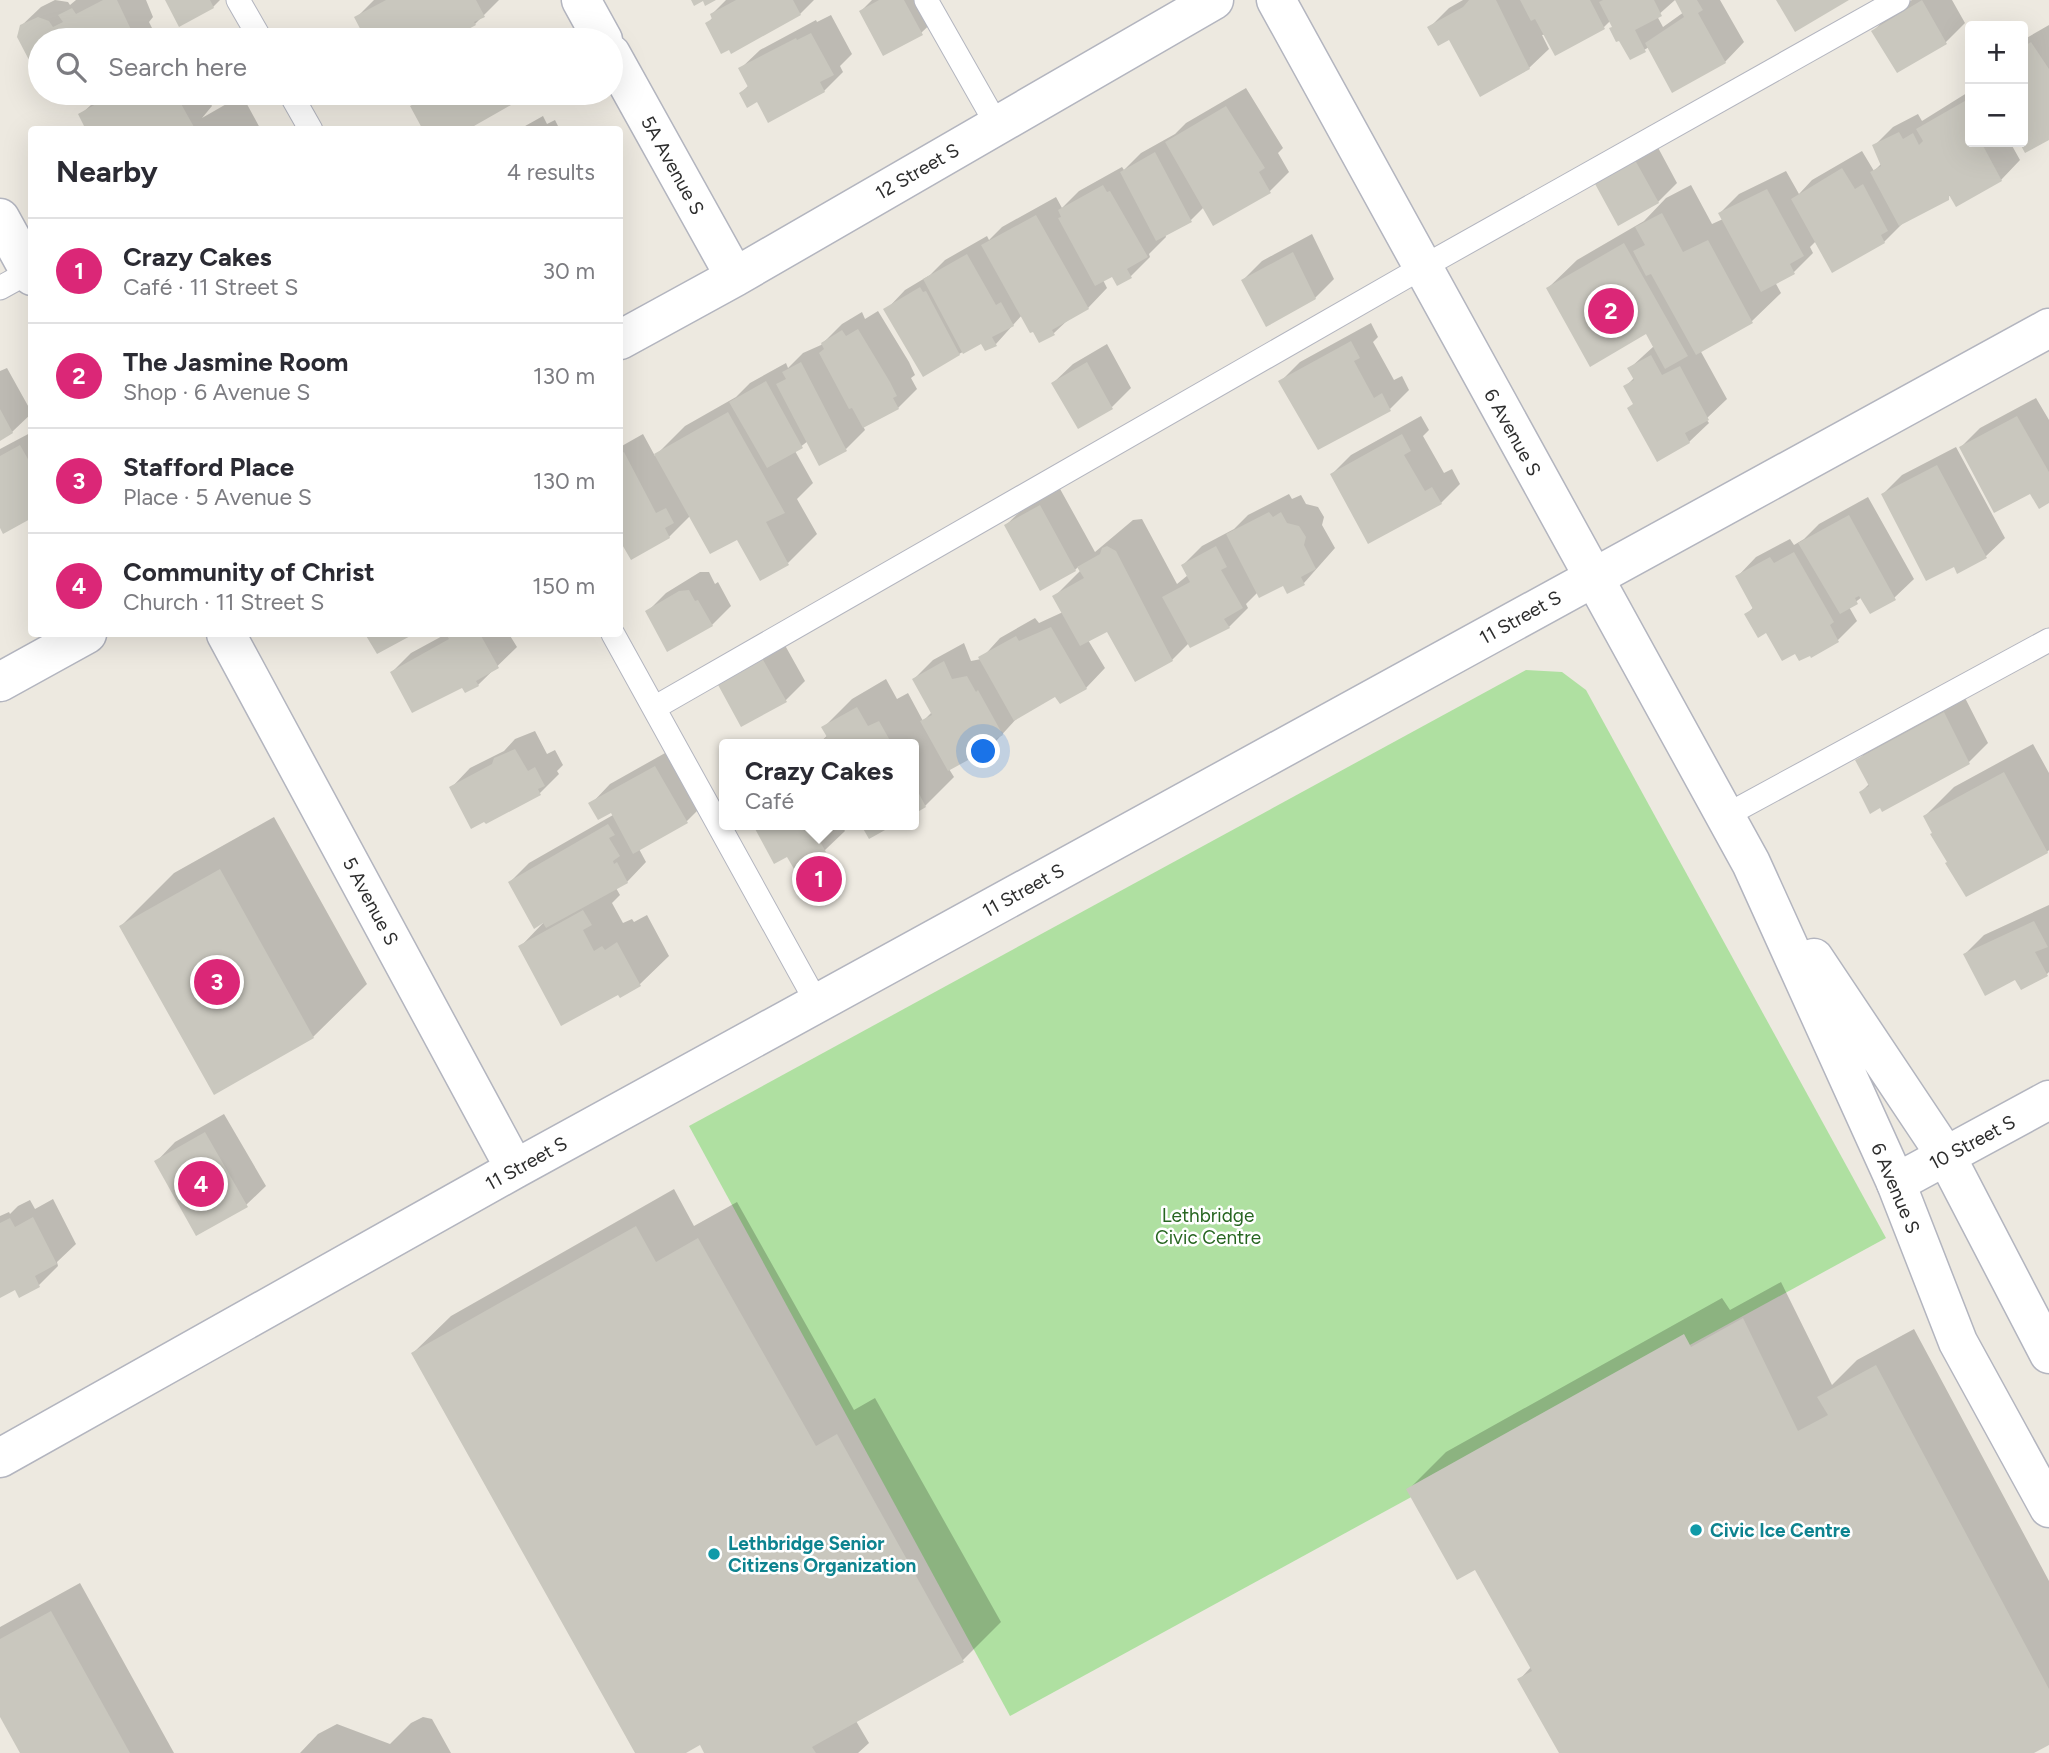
<!DOCTYPE html>
<meta charset="utf-8">
<style>
:root{--surface:#fff;--page:#f7f7f7;--text:#2b2b33;--muted:#7c7c81;--line:#e1e1e2;--accent:#db2777}
body{margin:0;font-family:Figtree,sans-serif;background:var(--page);color:var(--text)}
.controls{position:absolute;right:21px;top:21px;display:grid;overflow:hidden;border-radius:7px;box-shadow:0 7px 28px #0002}
.controls button{width:63px;height:63px;display:grid;place-items:center;padding:0;border:0;border-bottom:2px solid var(--line);background:var(--surface);color:var(--text);font:35px sans-serif}
.you{position:absolute;left:984px;top:752px;width:24px;height:24px;margin:-18px;border:5px solid #fff;border-radius:50%;background:#1a73e8;box-shadow:0 0 0 10px #1a73e833}
.badge{display:grid;place-items:center;width:46px;height:46px;border-radius:50%;background:var(--accent);color:#fff;font-size:23px;font-weight:700}
.pin{position:absolute;translate:-50% -50%;border:4px solid #fff;box-shadow:0 2px 7px #0006}
.popup{position:absolute;left:719px;top:739px;width:200px;height:91px;box-sizing:border-box;display:grid;place-content:center;border-radius:7px;background:var(--surface);filter:drop-shadow(0 2px 5px #0005);font-size:23px;white-space:nowrap;color:var(--muted)}
.popup b{font-size:26px;color:var(--text)}
.popup::after{content:'';position:absolute;left:50%;top:100%;margin-left:-14px;border:14px solid transparent;border-top-color:var(--surface)}
.list{margin:0;padding:0;list-style:none}
h2{display:flex;justify-content:space-between;align-items:center;height:91px;margin:0;padding:0 28px;font-size:30px}
h2 small{font-size:23px;font-weight:400;color:var(--muted)}
.list li{display:grid;grid-template-columns:46px 1fr auto;gap:21px;align-items:center;box-sizing:border-box;height:105px;padding:0 28px;border-top:2px solid var(--line)}
.list b{display:block;font-size:26px;white-space:nowrap}
.list p{margin:0;font-size:23px;white-space:nowrap;color:var(--muted)}
.list em{font-size:23px;font-style:normal;color:var(--muted)}
.icon{flex:none;width:38px;height:38px;fill:none;stroke:currentColor;stroke-width:2;stroke-linecap:round;stroke-linejoin:round}
.map{position:relative;flex:none;width:2049px;height:1753px;overflow:hidden}
.search{position:absolute;background:var(--surface);box-shadow:0 7px 28px #0002;left:28px;top:28px;width:595px;height:77px;display:flex;align-items:center;gap:18px;box-sizing:border-box;padding:0 24px;border-radius:38px;color:var(--muted);font-size:26px}
.panel{position:absolute;background:var(--surface);box-shadow:0 7px 28px #0002;left:28px;top:126px;width:595px;height:511px;border-radius:7px}
.map>svg:first-child{display:block}
.green{fill:#afe0a1}
.shadow{fill:#0003}
.building{fill:#c9c7be}
.lines{fill:none;stroke-linecap:round;stroke-linejoin:round}
.service-casing{stroke:#b3b5bf;stroke-width:25}
.minor-casing{stroke:#b3b5bf;stroke-width:41}
.secondary-casing{stroke:#b3b5bf;stroke-width:41}
.service{stroke:#fff;stroke-width:23}
.minor{stroke:#fff;stroke-width:38}
.secondary{stroke:#fff;stroke-width:38}
.culture-dot{fill:#0f9aa8;stroke:#fff;stroke-width:2.5}
.labels{text-anchor:middle;stroke-width:5;stroke-linejoin:round;paint-order:stroke}
.street-label{font-size:19px;fill:#2d2d2d;stroke:#fff}
.park-label{font-size:19px;fill:#276620;stroke:#fff}
.culture-label{font-size:19px;font-weight:bold;fill:#0d838f;stroke:#fff;text-anchor:start}
</style>
<div class="map">
<svg width="2049" height="1753" viewBox="0 0 2049 1753">
<rect width="100%" height="100%" fill="#ede9e0"/>
<path class="green" d="M1526,670l36,2 24,18 300,548 -876,478 -321,-590z"/>
<path class="shadow" d="M55,0l13,2 2,3 6,-5h70l7,17 -4,5 4,8 -10,10h-103v37l-21,-40 2,-11 20,-19z
M167,0h53l-7,7z
M374,0h125l-24,24 -30,16h-60l1,-1 -1,-4 -11,5h-6l-12,-22z
M726,0h88l-14,14 -93,10 6,-7 -1,-3z
M872,0h61l8,14 -20,19 -60,-22z
M1463,0h212l-18,16 6,11 21,-15 -7,-12h43l24,42 -19,20 -76,-15 -18,11 -21,-37 -6,6 -62,8 7,14 -20,19 -79,-30 -20,-11 19,-19z
M1912,0h40l13,23 -19,19 -49,29 -24,-40 20,-19z
M831,15l21,39 -12,12 3,6 -19,19 -66,9 -17,-7 8,-8 -9,-16 20,-19 56,-30 1,2z
M2049,25v113l-23,13 -5,-9 2,-102z
M529,35l3,5h-12z
M1246,88l37,60 -5,5 11,19 -19,19 -66,16 -13,13 -26,14 1,3 -17,17 1,3 -19,19 -13,8 -5,-10 -10,6 4,8 -19,20 -18,10 -16,15 -14,8 -18,-26 -26,29 -14,-2 -23,12 -73,-44 19,-20 25,-15 15,-15 42,-24 2,4 13,-13 54,-30 6,11 17,-17 43,-24 2,3 17,-17 34,-19 11,-11z
M1970,91v51h40l10,18 -19,20 -50,15 -47,27 -20,20 -51,28 -17,-29 -6,6 3,6 -19,19 -19,10 6,11 -29,28 -52,29 27,49 -21,20 3,4 -20,19 -63,-56 8,-8 -4,-10 24,-22 -7,-14 -99,-44 29,-28 67,-39 22,-23 25,-13 21,39 11,-5 -3,-6 19,-19 47,-23 13,23 13,-14 50,-29 12,20 8,-8 -8,-17 19,-19 25,-13 4,7z
M104,93h101l7,13 -10,12 40,-23 19,35h-173l-8,-15z
M426,93h102l-65,37 -51,-24z
M543,116l4,8 8,-4 5,10h-42z
M1655,142l22,41 -19,19 -62,-20z
M1312,234l22,45 -19,19 -72,-18 19,-19z
M878,311l31,51 6,13 -4,3 6,11 -19,19 -35,18 2,4 -19,19 -38,-8 -13,10 18,32 -16,16 20,35 -29,29 -97,-48 -22,22 -38,21 -11,-19v-92l23,-13 12,22 30,-30 51,-29 14,-14 36,-20 2,5 15,-15 18,-8 21,-21 20,-12 3,7z
M1371,323l7,14 -5,5 21,38 8,-4 7,14 -19,19 -109,-28 19,-19z
M1107,344l24,44 -19,19 -59,-24 20,-19z
M7,368l25,45 -20,19 -12,7v-68z
M2036,398l13,22v81l-88,-54 19,-19z
M1421,416l8,14 -6,6 21,37 8,-4 8,15 -19,19 -109,-29 19,-19z
M32,432v84l-32,9v-76z
M1956,447l49,91 -20,19 -102,-63 19,-19z
M1059,487l36,65 38,-32 9,-1 35,65 11,-9 -5,-10 19,-19 32,-17 14,-14 41,-21 3,5 9,-4 5,9 12,3 6,10 -2,8 13,23 -31,35 -21,1 -25,8 -12,12 2,4 -19,19 -40,16 -17,17 -65,-31 -19,11 17,28 -19,20 -30,7 -37,21 -33,36 -15,5 -22,12 5,8 -29,29 -11,6v-68h-96l10,-9 -5,-7 29,-29 34,-20 11,20 11,-6 15,28 9,-9 -18,-33 19,-19 31,-17 7,18 10,-2 19,-21 35,-20 4,5 24,-11 -9,-15 27,-27 -2,-4 -4,4 -69,-45 20,-19z
M1868,497l46,82 -20,19 -32,-1 -13,10 8,14 -19,19 -42,11 -50,-37 8,-7 -17,-30 19,-20 34,-18 4,6 10,-6 15,-15z
M700,572h9l6,12 3,-2 13,24 -19,19 -65,-13 19,-19z
M446,634h63l8,13 -39,38h-15l-71,-13 19,-19z
M782,640l23,41 -19,19 -44,25 -23,-41z
M1963,694l25,49 -19,19 -108,30 9,-9 -12,-23 19,-19z
M535,731l12,23 8,-4 8,15 -6,6 2,3 -19,19 -54,29 -35,-34 19,-20 34,-17 11,-12z
M2033,744l16,29v77l-2,2 -98,10 -24,-46 29,-29z
M674,748l32,54 -19,19 -48,28 7,13 -19,20 -11,6 4,7 -8,8 11,20 9,-4 2,3 13,-7 22,41 -29,28 -20,11 -100,-48 24,-25 -34,-40 19,-19 84,-48 -2,-4 -20,-7 19,-20z
M274,817l93,167 -54,53 -192,-111 53,-53z
M755,825h86l4,6 -20,19 -30,17 -7,-13 -13,8z
M2049,905v67l-2,2 -26,14 -5,-10 -51,-24 19,-19z
M224,1114l42,72 -20,19 -90,-43 19,-20z
M674,1189l20,37 43,-24 117,208 21,-12 126,224 -38,38 -107,61 13,22 -11,10h-152l-6,-10 -18,10h-45l-224,-400 38,-37z
M53,1199l23,45 -19,18 1,4 -19,19 -23,3 -16,8v-80l9,-4 1,2 8,-8 12,-6 5,9z
M1781,1282l51,103 25,-25 57,-31 135,252v162l-18,10h-470l-41,-74 11,-12 -55,-99 -68,-78 38,-38 276,-154 8,12z
M80,1583l94,170h-152l-22,-40v-86z
M423,1717l9,2 19,34h-151l18,-19 19,-10 53,20 21,-21z"/>
<path class="building" d="M103,0h14l18,38 -4,2h-91v41l-23,-44 3,-12 18,-8 11,4 4,6 10,-5 -5,-7 14,-7 4,6z
M165,0h45l4,8 -35,19z
M386,0h90l9,17 -11,5 2,3 -28,15h-63l-1,-3 -6,3h-12l-12,-23z
M691,0h25l-11,6 -2,-5 -9,5z
M736,0h57l8,15 -70,39 -2,-4 -8,4 -16,-31 7,-4 -2,-5z
M879,0h25l19,35 -40,21 -24,-45z
M1469,0h27l34,69 -50,28 -31,-57 -11,6 -11,-19 36,-20z
M1520,0h70l15,29 -50,27 -20,-37 -4,2z
M1603,0h51l8,16 -27,14 11,22 -16,8 -11,-19 -3,1 -7,-14 3,-1 -13,-25z
M1675,0h22l6,10 -5,3 28,50 -54,30 -27,-50 39,-26z
M1776,0h73l-54,32z
M1922,0l25,44 -50,29 -26,-42z
M811,33l23,42 -14,7 5,10 -57,31 -11,-21 -10,6 -8,-15 9,-6 -10,-19 58,-30 1,2z
M2031,42l18,27v71l-24,13 -6,-11h4v-95z
M116,93h59l19,34 -5,3h-103l-8,-16z
M433,93h99l-65,37h-44l-13,-24z
M1970,98v44h11l21,39 -46,26 -7,-12v5l-50,26 -29,-54 11,-6 -9,-21 27,-13 4,7 10,-6 6,12 4,-4 -7,-12z
M1226,106l39,62 -6,4 12,21 -58,33 -48,-84z
M1155,152l37,70 -36,19 -36,-69z
M1635,160l24,43 -41,23 -24,-44z
M1842,168l13,21 8,-5 25,47 -7,4 4,8 -53,30 -41,-74z
M1103,185l4,7 3,-1 38,66 -21,12 5,9 -15,8 -5,-9 -17,9 -37,-68 3,-1 -3,-7z
M1767,189l37,67 -14,8 5,10 -34,18 -43,-79z
M1662,213l21,39 25,-12 45,83 -57,32 -45,-81 -5,2 -13,-25 12,-6 -10,-18z
M1036,215l53,94 -37,21 3,5 -16,8 -6,-11 -3,1 -49,-88z
M1624,243l64,113 -23,13 -19,-35 -56,33 -44,-79z
M1293,252l23,47 -50,28 -25,-47z
M967,254l29,51 5,-3 13,24 -22,11 5,9 -12,5 -4,-7 -18,10 -40,-75z
M920,287l3,5 3,-1 34,64 -37,22 -40,-68z
M858,329l32,53 7,14 -4,2 6,11 -36,19 -11,-20 -3,1 -30,-56 5,-4 -3,-6 21,-13 4,6z
M1351,341l9,17 -6,3 20,37 8,-5 9,18 -73,39 -40,-69z
M1651,355l11,20 18,-9 29,54 -24,13 5,10 -33,19 -30,-54 6,-4 -10,-18 11,-6 -7,-12z
M801,362l46,89 -28,15 -43,-82 10,-5 -4,-7z
M1087,362l26,47 -35,20 -27,-46z
M766,381l37,67 -36,20 -38,-66z
M0,409l13,24 -13,8z
M728,412l57,101 -19,9 23,43 -29,16 -23,-41 -27,14 -56,-100z
M2017,416l32,56v31l-10,6 -9,-15 -36,19 -35,-66z
M1402,434l9,17 -7,4 21,36 7,-4 10,17 -74,40 -38,-70z
M20,445l12,21v52l-29,16 -3,-6v-72z
M624,452l32,61 10,-5 8,15 -9,5 5,10 -39,22 -11,-19v-87z
M1937,465l50,93 -30,16 -3,-7 -28,14 -45,-87z
M1040,505l36,66 -36,20 -36,-66z
M1269,512l4,5 8,-5 6,11 12,3 7,11 -2,8 12,24 -15,8 4,8 -18,9 -4,-8 -24,12 -33,-64z
M1849,515l47,85 -26,14 -11,-18 -4,2 3,6 -18,10 -42,-71z
M1107,546l9,5 57,110 -38,21 -28,-50 -27,14 -28,-50 32,-18 -7,-11 23,-13 2,-6z
M1216,546l11,21 -6,3 22,38 -19,11 6,9 -40,20 -28,-51 28,-15 -9,-17z
M1794,552l40,70 -4,3 9,17 -28,16 -1,-2 -11,5 -4,-7 -13,7 -16,-28 -8,5 -14,-24 9,-5 -18,-33 35,-19 4,6z
M689,590l6,11 3,-1 15,26 -46,26 -22,-41 34,-20z
M1051,627l36,62 -27,15 -5,-7 -41,24 -36,-64 38,-21 3,5z
M365,634h49l-37,20z
M446,634h34l19,34 -23,13 3,5 -14,7 -3,-5 -50,25 -22,-41 59,-33z
M762,658l25,44 -46,25 -24,-44z
M944,661l8,18 15,-3 9,16 2,-2 25,45 -20,11 5,8 -16,8 -2,-3 -22,12 -28,-50 12,-6 -20,-36z
M857,707l11,19 11,-5 13,23h-76l11,-7 -6,-10z
M1944,712l26,52 -88,48 -2,-4 -10,6 -11,-22 10,-6 -14,-26z
M515,749l13,22 7,-4 10,19 -7,3 3,6 -55,29 -2,-2 -13,7 -22,-42 43,-23 2,-6z
M655,766l33,57 -55,31 -22,-41 -13,7 -10,-17z
M2004,772l44,81 -82,44 -21,-34 2,-1 -17,-28 2,-1 -9,-17z
M914,784l12,23 -12,7z
M608,824l7,11 -6,3 11,18 -7,5 1,3 3,-2 11,21 -82,45 -3,-5 -9,6 -26,-47z
M753,825h62l2,4 -3,2 12,21 -32,17 -7,-12 -13,7z
M861,825h33l-25,14z
M220,869l94,169 -100,57 -95,-169z
M583,910l9,15 -9,5 11,21 8,-5 3,4 12,-8 24,44 -21,12 -2,-3 -57,31 -43,-80z
M2034,921l14,26 -13,5 13,24 -27,14 -6,-10 -30,16 -22,-42z
M205,1132l43,75 -52,29 -42,-75z
M33,1217l24,47 -22,12 5,11 -21,11 -4,-8 -15,8v-75l10,-5 5,9z
M636,1226l20,36 42,-24 118,208 21,-12 127,228 -152,85 4,6h-112l-4,-8 -14,8h-51l-224,-400z
M1743,1318l55,113 30,-16 -11,-18 59,-32 173,324v56l-15,8h-475l-42,-74 15,-8 -57,-101 -18,10 -51,-91 278,-155 7,13z
M51,1611l79,142h-110l-20,-36v-78z"/>
<g class="lines">
<defs>
<path id="service" d="M238,0l23,40
M926,0l71,125
M290,93l21,37
M0,288l29,-16
M613,634l204,369
M654,708l769,-441 475,-267
M1725,816l324,-176"/>
<path id="minor" d="M581,0l22,40
M611,54l124,223
M0,218l32,58
M620,340l115,-63 479,-277
M226,634l289,535
M0,682l87,-48
M1896,1183l153,-83
M0,1458l515,-289 1534,-841"/>
<path id="secondary" d="M1276,0l475,863 145,320 62,159 91,166
M1814,958l132,198 103,198"/>
</defs>
<use href="#service" class="service-casing"/>
<use href="#minor" class="minor-casing"/>
<use href="#secondary" class="secondary-casing"/>
<use href="#service" class="service"/>
<use href="#minor" class="minor"/>
<use href="#secondary" class="secondary"/>
</g>
<g class="culture-dot">
<circle cx="1696" cy="1530" r="7"/>
<circle cx="714" cy="1554" r="7"/>
</g>
<g class="labels">
<g class="street-label">
<text transform="translate(673 165) rotate(61)" y="7">5A Avenue S</text>
<text transform="translate(917 171) rotate(-30)" y="7">12 Street S</text>
<text transform="translate(1513 432) rotate(61)" y="7">6 Avenue S</text>
<text transform="translate(1520 617) rotate(-29)" y="7">11 Street S</text>
<text transform="translate(1023 890) rotate(-29)" y="7">11 Street S</text>
<text transform="translate(371 901) rotate(62)" y="7">5 Avenue S</text>
<text transform="translate(1972 1142) rotate(-28)" y="7">10 Street S</text>
<text transform="translate(526 1163) rotate(-29)" y="7">11 Street S</text>
<text transform="translate(1896 1188) rotate(67)" y="7">6 Avenue S</text>
</g>
<g class="park-label">
<text x="1208" y="1222">Lethbridge<tspan x="1208" dy="22">Civic Centre</tspan></text>
</g>
<g class="culture-label">
<text x="1710" y="1537">Civic Ice Centre</text>
<text x="728" y="1550">Lethbridge Senior<tspan x="728" dy="22">Citizens Organization</tspan></text>
</g>
</g>
</svg>
<div class="controls">
<button>+</button>
<button>−</button>
</div>
<div class="you"></div>
<div class="pin badge" style="left:819px;top:879px">1</div>
<div class="popup"><b>Crazy Cakes</b>Café</div>
<div class="pin badge" style="left:1611px;top:311px">2</div>
<div class="pin badge" style="left:217px;top:982px">3</div>
<div class="pin badge" style="left:201px;top:1184px">4</div>
<div class="search"><svg class="icon" aria-label="search" viewBox="0 0 24 24"><circle cx="10" cy="10" r="6"/><path d="M15 15l6 6"/></svg>Search here</div>
<section class="panel">
<h2>Nearby<small>4 results</small></h2>
<ul class="list">
<li><span class="badge">1</span><div><b>Crazy Cakes</b><p>Café · 11 Street S</p></div><em>30 m</em></li>
<li><span class="badge">2</span><div><b>The Jasmine Room</b><p>Shop · 6 Avenue S</p></div><em>130 m</em></li>
<li><span class="badge">3</span><div><b>Stafford Place</b><p>Place · 5 Avenue S</p></div><em>130 m</em></li>
<li><span class="badge">4</span><div><b>Community of Christ</b><p>Church · 11 Street S</p></div><em>150 m</em></li>
</ul>
</section>
</div>
